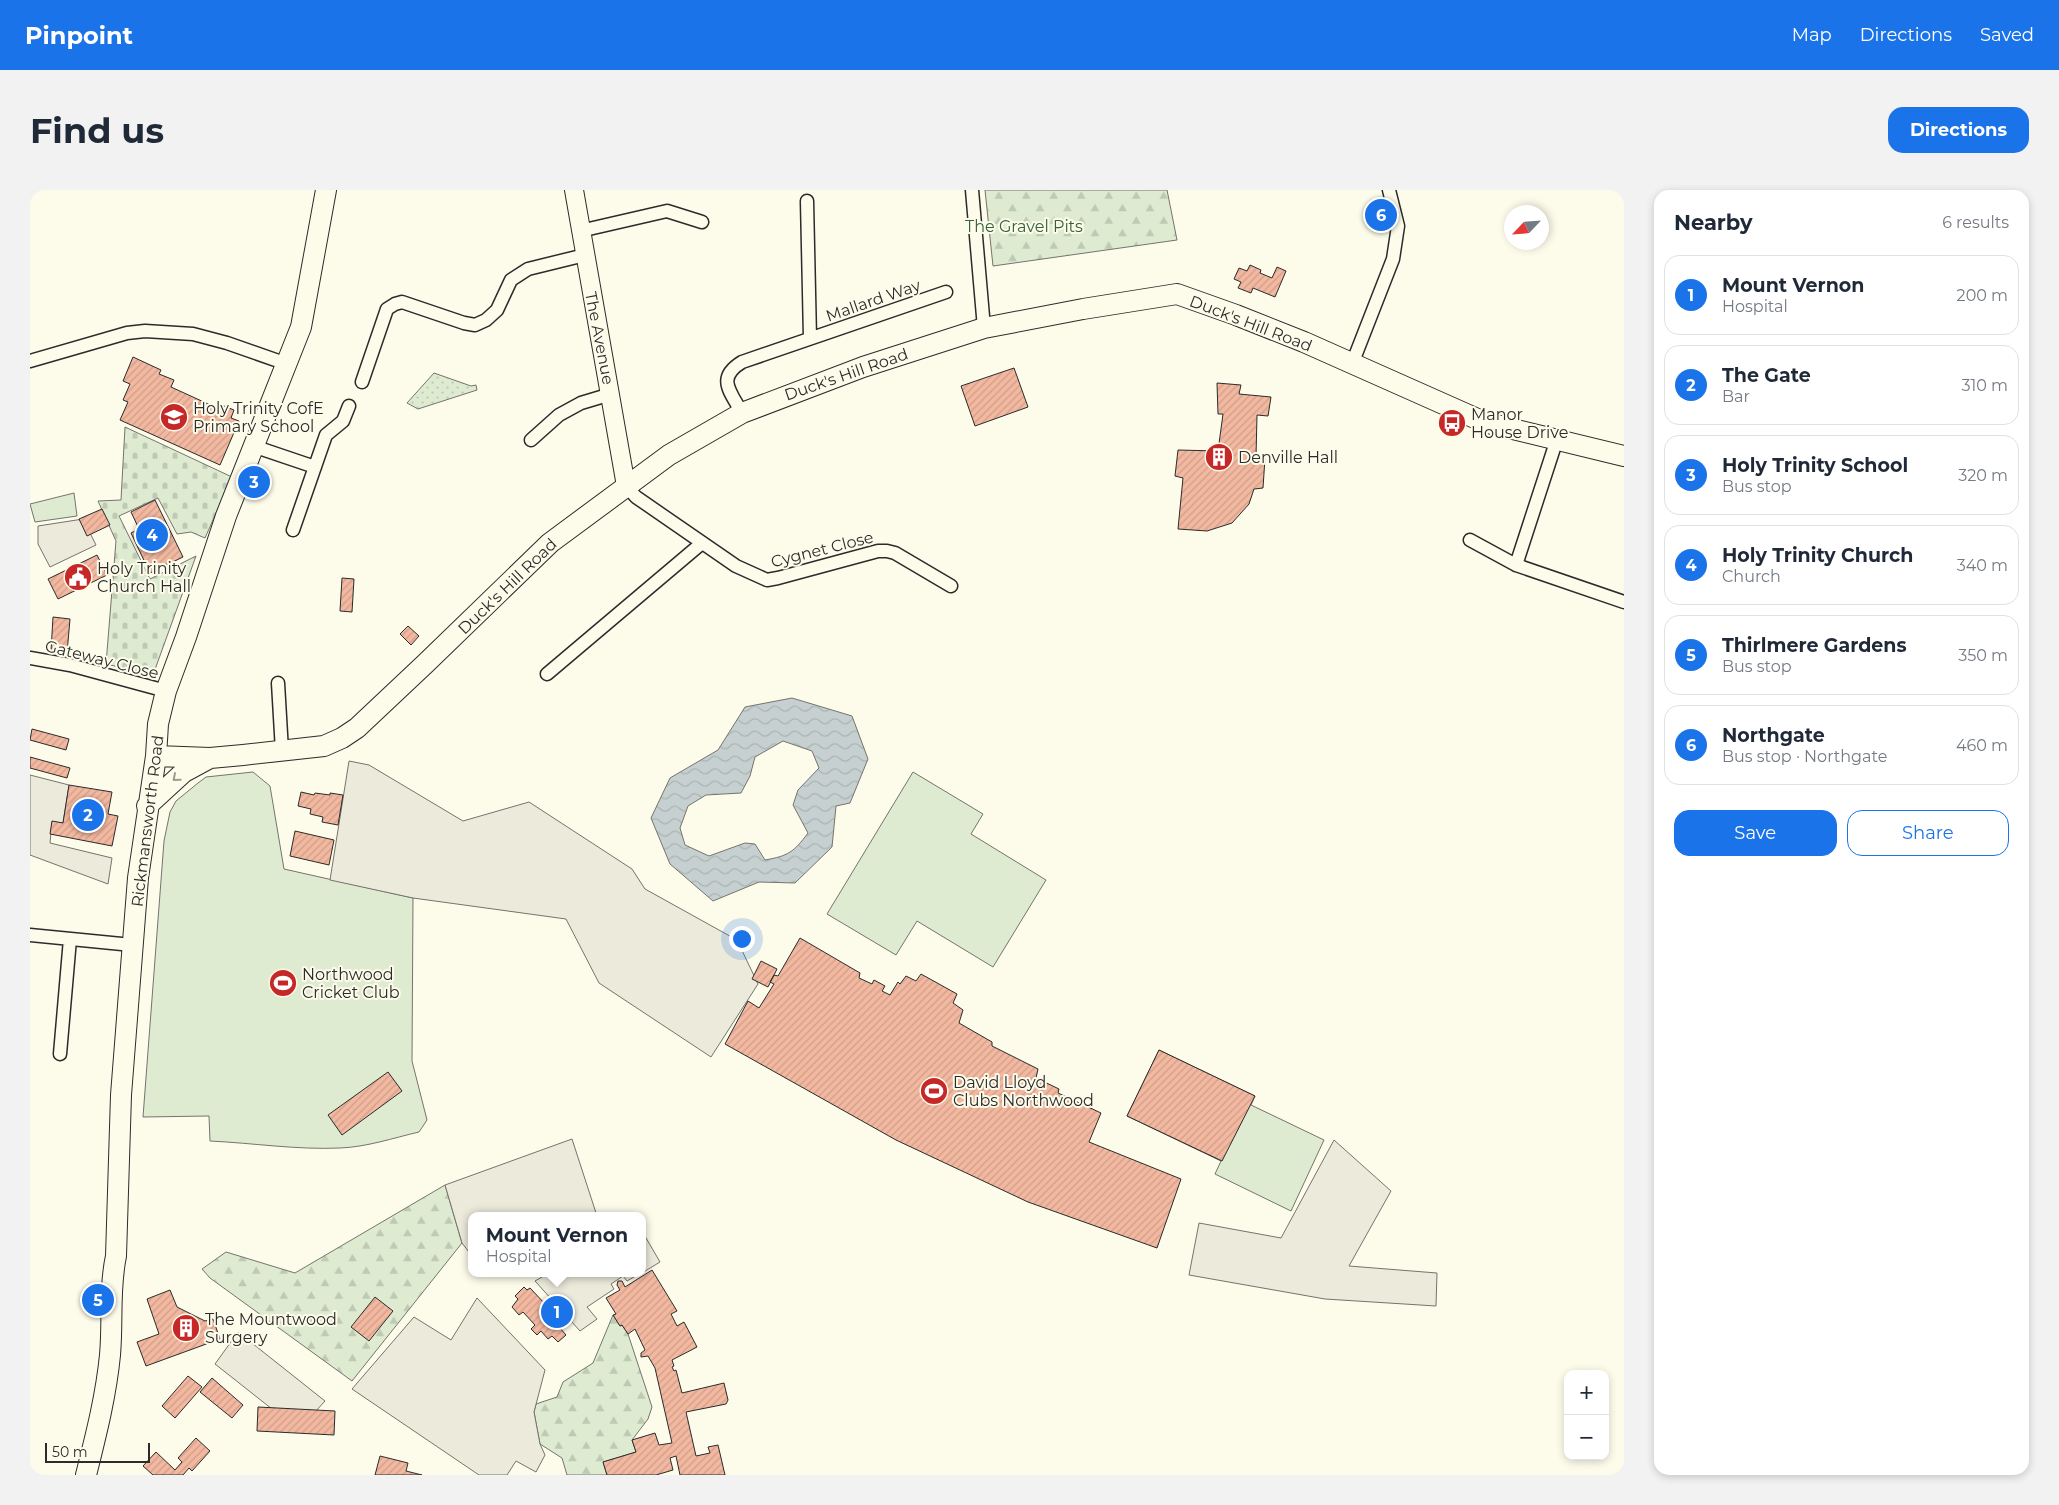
<!DOCTYPE html>
<meta charset="utf-8">
<style>
:root{--surface:#fff;--page:#f2f2f3;--text:#1f2937;--muted:#747a83;--line:#e0e1e3;--accent:#1a73e8}
body{margin:0;font-family:Montserrat,sans-serif;background:var(--page);color:var(--text)}
.controls{position:absolute;right:15px;bottom:15px;display:grid;overflow:hidden;border-radius:10px;box-shadow:0 2px 8px #0003}
.controls button{width:45px;height:45px;display:grid;place-items:center;padding:0;border:0;border-bottom:1px solid var(--line);background:var(--surface);color:var(--text);font:25px sans-serif}
.compass{position:absolute;left:1474px;top:15px;width:45px;height:45px;border-radius:50%;background:var(--surface);box-shadow:0 2px 8px #0003;rotate:244deg}
.scale{position:absolute;left:15px;bottom:12px;width:105px;box-sizing:border-box;padding-left:5px;border:2px solid #2b2b2b;border-top:0;font-size:14px;line-height:18px;white-space:nowrap;color:#2b2b2b;-webkit-text-stroke:4px #fdfbea;paint-order:stroke}
.you{position:absolute;left:711px;top:748px;width:18px;height:18px;margin:-12px;border:4px solid #fff;border-radius:50%;background:#1a73e8;box-shadow:0 0 0 8px #1a73e833}
.badge{display:grid;place-items:center;width:32px;height:32px;border-radius:50%;background:var(--accent);color:#fff;font-size:16px;font-weight:700}
.pin{position:absolute;translate:-50% -50%;border:2px solid #fff;box-shadow:0 1px 5px #0006}
.popup{position:absolute;left:438px;top:1022px;width:178px;height:65px;box-sizing:border-box;display:grid;place-content:center;border-radius:10px;background:var(--surface);filter:drop-shadow(0 1px 4px #0005);font-size:16px;white-space:nowrap;color:var(--muted)}
.popup b{font-size:19px;color:var(--text)}
.popup::after{content:'';position:absolute;left:50%;top:100%;margin-left:-10px;border:10px solid transparent;border-top-color:var(--surface)}
.list{margin:0;padding:0;list-style:none}
h2{display:flex;justify-content:space-between;align-items:center;height:65px;margin:0;padding:0 20px;font-size:21px}
h2 small{font-size:16px;font-weight:400;color:var(--muted)}
.list li{display:grid;grid-template-columns:32px 1fr auto;gap:15px;align-items:center;box-sizing:border-box;height:80px;margin:0 10px 10px;padding:0 10px;border:1px solid var(--line);border-radius:15px}
.list b{display:block;font-size:19px;white-space:nowrap}
.list p{margin:0;font-size:16px;white-space:nowrap;color:var(--muted)}
.list em{font-size:16px;font-style:normal;color:var(--muted)}
.actions{display:flex;gap:10px;padding:15px 20px}
.actions a{flex:1;padding:11px 0;border:1px solid var(--accent);border-radius:15px;text-align:center;font-size:18px;color:var(--accent)}
.actions .main{background:var(--accent);color:#fff}
.map{position:relative;flex:none;width:1594px;height:1285px;overflow:hidden;border-radius:15px}
header{display:flex;align-items:center;gap:30px;box-sizing:border-box;height:70px;padding:0 25px;background:var(--accent);color:#fff}
header strong{font-size:24px}
nav{display:flex;gap:28px;margin-inline-start:auto;font-size:18px}
.intro{display:flex;align-items:center;justify-content:space-between;box-sizing:border-box;height:120px;padding:0 30px}
h1{margin:0;font-size:35px}
.button{padding:12px 22px;border-radius:15px;background:var(--accent);color:#fff;font-size:18px;font-weight:700}
main{display:flex;gap:30px;padding:0 30px}
aside{flex:1;background:var(--surface);border-radius:15px;box-shadow:0 2px 8px #0003}
.map>svg:first-child{display:block}
.forest{fill:url(#forest-firs);stroke:#74746e}
.cemetery{fill:url(#cemetery-stones);stroke:#74746e}
.park{fill:url(#park-dots);stroke:#74746e}
.garden{fill:#deebd1;stroke:#74746e}
.parking{fill:#eceadb;stroke:#74746e}
.water{fill:url(#water-waves);stroke:#74746e;fill-rule:evenodd}
.building{fill:url(#building-hatch);stroke:#2b2b2b}
.lines{fill:none;stroke-linecap:round;stroke-linejoin:round}
.street-casing{stroke:#2b2b2b;stroke-width:15}
.secondary-casing{stroke:#2b2b2b;stroke-width:20}
.primary-casing{stroke:#2b2b2b;stroke-width:22}
.street{stroke:#fdfbea;stroke-width:12}
.secondary{stroke:#fdfbea;stroke-width:18}
.primary{stroke:#fdfbea;stroke-width:20}
.oneway{stroke:#9e9d94}
.labels{text-anchor:middle;stroke-width:4;stroke-linejoin:round;paint-order:stroke}
.park-label{font-size:16px;fill:#34623c;stroke:#fdfbea}
.street-label{font-size:16px;fill:#2b2b2b;stroke:#fdfbea}
.poi-label{font-size:16px;fill:#2b2b2b;stroke:#fdfbea;text-anchor:start}
</style>
<header>
<strong>Pinpoint</strong>
<nav><a>Map</a><a>Directions</a><a>Saved</a></nav>
</header>
<div class="intro"><h1>Find us</h1><a class="button">Directions</a></div>
<main>
<div class="map">
<svg width="1594" height="1285" viewBox="0 0 1594 1285">
<defs>
<pattern id="forest-firs" width="22" height="20" patternUnits="userSpaceOnUse" patternTransform="scale(1.25)"><rect width="22" height="20" fill="#deebd1"/><path d="M5 1l3.5 6h-7zM16 11l3.5 6h-7z" fill="#bfcab4"/></pattern>
<pattern id="cemetery-stones" width="16" height="16" patternUnits="userSpaceOnUse" patternTransform="scale(1.25)"><rect width="16" height="16" fill="#deebd1"/><path d="M2 7V4a2 2 0 0 1 4 0v3zM10 15v-3a2 2 0 0 1 4 0v3z" fill="#bfcab4"/></pattern>
<pattern id="park-dots" width="8" height="8" patternUnits="userSpaceOnUse" patternTransform="scale(1.25)"><rect width="8" height="8" fill="#deebd1"/><path d="M2 2h.1M6 6h.1" fill="none" stroke="#bfcab4" stroke-width="1.8" stroke-linecap="round"/></pattern>
<pattern id="water-waves" width="16" height="10" patternUnits="userSpaceOnUse" patternTransform="scale(1.25)"><rect width="16" height="10" fill="#c7d0d0"/><path d="M0 5q4-4 8 0t8 0" fill="none" stroke="#abb3b3"/></pattern>
<pattern id="building-hatch" width="6" height="6" patternUnits="userSpaceOnUse" patternTransform="scale(1.25)"><rect width="6" height="6" fill="#f2b8a0"/><path d="M-1 1l2-2M0 6l6-6M5 7l2-2" fill="none" stroke="#d09e8a"/></pattern>
</defs>
<rect width="100%" height="100%" fill="#fdfbea"/>
<path class="forest" d="M955,0h182l10,50 -184,26z
M415,995l17,58 -110,138 -142,-103 -8,-9 24,-17 69,21z
M583,1125l7,11 2,-1 6,9 24,73 -4,12 -16,21 4,12 -33,10 4,13h-40l-5,-17 -22,-14 -6,-32 2,-8 21,-7 6,-15 30,-19z"/>
<path class="cemetery" d="M95,237l107,50 -27,61 -14,-6 -14,2 -19,-36 -39,18 31,63 46,-23 -43,119 -47,-11 10,-123 -18,-40 23,-1z"/>
<path class="park" d="M404,183l37,13 5,-1 1,5 -59,19 -11,-6z"/>
<path class="garden" d="M44,303l3,23 -42,6 -5,-18z
M223,582l17,14 14,83 129,29 -1,163 15,59 -8,12c-26,6 -52,15 -79,16 -43,2 -87,-5 -130,-7l-1,-25 -66,1 21,-276 6,-29 6,-11 22,-18 8,-6z
M883,582l70,42 -12,20 75,46 -53,87 -76,-46 -21,34 -69,-41z
M1129,860l96,46 -4,9 73,35 -33,71 -76,-37 6,-13 -94,-45z"/>
<path class="parking" d="M53,329l13,26 -46,22 -12,-23v-18z
M319,571l20,4 94,56 66,-19 103,67 13,20 92,51 21,44 -47,73 -112,-74 -33,-64 -153,-21 -83,-18z
M0,585l39,10 -6,38 -11,-1 -2,21 62,15 -4,26 -78,-29z
M542,949l25,77h-125v40l-10,-13 -17,-58z
M1304,950l57,51 -42,75 88,7 -1,33 -111,-7 -136,-24 10,-52 82,15z
M612,1041l18,31 -18,11z
M519,1083h92l-14,8 -4,-5 -12,8 3,5 -27,18 10,12 -17,12 -45,-50z
M447,1108l68,72 -11,42 6,32 5,11 -9,17 -20,-11 -9,14h-28l-127,-86 62,-72 37,23z
M208,1142l87,69 -10,11 -43,-3 -57,-45z"/>
<path class="water" d="M762,508l60,18 16,43 -18,44 -14,3 -4,41 -37,36 -36,-1 -46,19 -43,-37 -19,-46 19,-40 48,-28 27,-43zM753,551l29,10 7,17 -21,22 -5,15 15,28c-14,19 -20,23 -43,27l-10,-16 -10,-1 -36,13 -24,-11 -5,-17 8,-22 18,-11 35,-2 9,-17 5,-19z"/>
<path class="building" d="M1220,75l11,5 -1,3 12,5 5,-11 9,4 -11,26 -22,-9 -2,5 -13,-5 3,-6 -7,-3 5,-11 8,3z
M103,167l28,13 -2,4 15,6 -3,7 46,21 2,-4 15,6 -3,8 8,3 -19,44 -100,-45 8,-18 -5,-2 7,-16 -7,-3z
M984,178l14,39 -53,19 -14,-40z
M1187,193l24,2 -2,9 32,3 -3,19 -11,-1 -1,42 9,1 -2,30 -9,1 -5,15 -17,19 -25,8 -29,-2 5,-51 -8,-2 3,-26 40,1 5,-37h-5z
M125,310l28,57 -33,16 -19,-40 8,-4 -8,-17z
M72,319l8,16 -23,11 -8,-17z
M67,365l10,20 -49,24 -10,-20z
M312,388l12,1 -2,33 -12,-1z
M23,427l17,2 -3,34 -16,-2z
M378,436l11,10 -8,9 -11,-11z
M2,539l37,10 -3,11 -36,-10z
M0,567l40,11 -3,10 -37,-10z
M39,595l43,7 -4,22 10,2 -6,30 -62,-12 2,-13 11,2z
M271,602l13,3 1,-2 15,2v-2l13,2 -5,30 -16,-3 1,-5 -13,-3 1,-5 -13,-3z
M265,641l39,9 -5,25 -39,-9z
M770,748l60,35 -1,5 13,6 2,-4 11,6 -3,5 8,4 8,-13 2,2 6,-8 10,5 5,-7 36,20 -4,9 10,7 -4,13 33,19v4l46,23 -2,9 23,11 -1,4 43,20 -12,29 92,37 -24,69 -129,-46 -132,-62 -171,-96 23,-43 11,7 15,-24 -4,-2 4,-7 4,1z
M731,771l16,8 -9,18 -16,-8z
M1129,860l96,46 -33,65 -95,-45z
M358,882l14,19 -60,44 -14,-20z
M622,1080l25,41 -6,3 6,12 7,-4 13,25 -25,13 2,6 -2,1 2,4 2,-1 6,23 42,-10 4,17 -2,4 -40,8 10,44 14,-3 -2,-6 10,-2 7,30h-45l-4,-19 -6,2 3,12 -17,5h-49l-4,-13 33,-10 -4,-12 23,-7 4,12 13,-2 -17,-75 -7,-12 -7,1v-4l4,-3 -10,-21 -7,5 -6,-9 -2,1 -7,-11 3,-1 -10,-16 14,-8 -3,-5 1,-4h4l3,6z
M494,1097l3,3 3,-2 34,36 -4,4 6,7 -8,7 -6,-6 -4,3 -7,-8 -4,4 -6,-6 4,-4 -12,-13 -4,3 -7,-8 6,-8 -3,-3z
M140,1100l7,17 28,14 8,-2 7,20 -74,27 -9,-24 22,-8 -12,-35z
M345,1107l18,14 -24,30 -18,-14z
M158,1186l14,11 -27,31 -13,-12z
M182,1188l31,27 -11,13 -32,-26z
M228,1217l77,4 -1,24 -77,-4z
M166,1248l14,13 -18,20 -3,-3 -6,7h-30l-10,-9 13,-14 19,18 7,-8 -4,-4z
M350,1266l28,7 -2,8 16,4h-47z"/>
<g class="lines">
<defs>
<path id="street" d="M942,0l12,138
M777,11l3,137
M550,41l87,-20 35,11
M0,171l97,-28 18,-2 48,3 34,9 60,21
M1322,174l41,-105 5,-33 -9,-36
M332,192l25,-73 8,-5 7,-2 62,21 11,2 11,-5 11,-10 14,-30 17,-11 57,-14
M712,223c-12,-22 -26,-35 0,-51l204,-70
M501,250l28,-25 22,-12 30,-9
M223,256l62,21
M596,296l10,11 100,69 31,14 11,-2 100,-27h9l8,2 56,33
M263,340l33,-95 17,-14 6,-15
M1440,350l46,25 108,37
M1486,375l41,-126
M0,468l40,7 96,26
M517,484l155,-131
M248,493l4,68
M0,745l102,10
M30,864l10,-115"/>
<path id="secondary" d="M544,0l52,296"/>
<path id="primary" d="M126,566l54,2 33,-3 81,-9 18,-8 15,-10 68,-64 125,-121 119,-88 73,-42 121,-46 121,-39 99,-19 94,-15 59,21 68,27 180,80 140,34
M117,616l37,-34 24,-13
M56,1285c10,-40 20,-79 24,-120 3,-33 -1,-66 6,-99l5,-161 17,-217 18,-122 2,-32 8,-33 20,-54 40,-121 75,-189 25,-137"/>
</defs>
<use href="#street" class="street-casing"/>
<use href="#secondary" class="secondary-casing"/>
<use href="#primary" class="primary-casing"/>
<use href="#street" class="street"/>
<use href="#secondary" class="secondary"/>
<use href="#primary" class="primary"/>
</g>
<defs><path id="oneway-chevron" d="M-2-3.5L2.5 0L-2 3.5" fill="none" stroke-width="1.6" stroke-linecap="round" stroke-linejoin="round" transform="scale(1.25)"/></defs>
<use class="oneway" href="#oneway-chevron" transform="translate(146 588) rotate(139)"/>
<defs>
<symbol id="school-disc" viewBox="-11 -11 22 22"><circle r="9.5" fill="#c62828" stroke="#fdfbea"/><path d="M0-5L7-2L0 1L-7-2ZM-4 1L0 2.5L4 1V4Q0 6-4 4Z" fill="#fff"/></symbol>
<symbol id="bus-disc" viewBox="-11 -11 22 22"><circle r="9.5" fill="#c62828" stroke="#fdfbea"/><path d="M-5-6H5V4H4V6H2V4H-2V6H-4V4H-5ZM-3.5-4V0h7V-4ZM-3.5 1.2v1.5H-2V1.2ZM2 1.2v1.5H3.5V1.2Z" fill="#fff"/></symbol>
<symbol id="building-disc" viewBox="-11 -11 22 22"><circle r="9.5" fill="#c62828" stroke="#fdfbea"/><path d="M-4-6H4V6H1V3H-1V6H-4ZM-2.5-4.3h1.7v1.8h-1.7ZM.8-4.3h1.7v1.8H.8ZM-2.5-1h1.7V.8h-1.7ZM.8-1h1.7V.8H.8Z" fill="#fff"/></symbol>
<symbol id="civic-disc" viewBox="-11 -11 22 22"><circle r="9.5" fill="#c62828" stroke="#fdfbea"/><path d="M-.6-6.5H3V-4.5H.6V-3L4-1V1h2V6H-6V1h2V-1L-.6-3ZM-1.2 2.5V6h2.4V2.5Z" fill="#fff"/></symbol>
<symbol id="stadium-disc" viewBox="-11 -11 22 22"><circle r="9.5" fill="#c62828" stroke="#fdfbea"/><path d="M0-5a6.5 5 0 1 0 0 10a6.5 5 0 1 0 0-10ZM-3.5-1.8h7v3.6h-7Z" fill="#fff"/></symbol>
</defs>
<g fill-rule="evenodd">
<use href="#school-disc" x="128" y="211" width="32" height="32"/>
<use href="#bus-disc" x="1406" y="217" width="32" height="32"/>
<use href="#building-disc" x="1173" y="251" width="32" height="32"/>
<use href="#civic-disc" x="32" y="371" width="32" height="32"/>
<use href="#stadium-disc" x="237" y="777" width="32" height="32"/>
<use href="#stadium-disc" x="888" y="885" width="32" height="32"/>
<use href="#building-disc" x="140" y="1122" width="32" height="32"/>
</g>
<g class="labels">
<g class="park-label">
<text x="994" y="42">The Gravel Pits</text>
</g>
<g class="street-label">
<text transform="translate(843 110) rotate(-19)" y="6">Mallard Way</text>
<text transform="translate(1221 133) rotate(21)" y="6">Duck's Hill Road</text>
<text transform="translate(570 148) rotate(79)" y="6">The Avenue</text>
<text transform="translate(816 184) rotate(-19)" y="6">Duck's Hill Road</text>
<text transform="translate(792 359) rotate(-14)" y="6">Cygnet Close</text>
<text transform="translate(477 396) rotate(-44)" y="6">Duck's Hill Road</text>
<text transform="translate(72 469) rotate(14)" y="6">Gateway Close</text>
<text transform="translate(117 631) rotate(-83)" y="6">Rickmansworth Road</text>
</g>
<g class="poi-label">
<text x="163" y="224">Holy Trinity CofE<tspan x="163" dy="18">Primary School</tspan></text>
<text x="1441" y="230">Manor<tspan x="1441" dy="18">House Drive</tspan></text>
<text x="1208" y="273">Denville Hall</text>
<text x="67" y="384">Holy Trinity<tspan x="67" dy="18">Church Hall</tspan></text>
<text x="272" y="790">Northwood<tspan x="272" dy="18">Cricket Club</tspan></text>
<text x="923" y="898">David Lloyd<tspan x="923" dy="18">Clubs Northwood</tspan></text>
<text x="175" y="1135">The Mountwood<tspan x="175" dy="18">Surgery</tspan></text>
</g>
</g>
</svg>
<div class="controls">
<button>+</button>
<button>−</button>
</div>
<svg class="compass" viewBox="-18 -18 36 36"><path d="M0-13l5 13h-10z" fill="#e53935"/><path d="M0 13l5-13h-10z" fill="#747a83"/></svg>
<div class="scale">50 m</div>
<div class="you"></div>
<div class="pin badge" style="left:527px;top:1122px">1</div>
<div class="popup"><b>Mount Vernon</b>Hospital</div>
<div class="pin badge" style="left:58px;top:625px">2</div>
<div class="pin badge" style="left:224px;top:292px">3</div>
<div class="pin badge" style="left:122px;top:345px">4</div>
<div class="pin badge" style="left:68px;top:1110px">5</div>
<div class="pin badge" style="left:1351px;top:25px">6</div>
</div>
<aside>
<h2>Nearby<small>6 results</small></h2>
<ul class="list">
<li><span class="badge">1</span><div><b>Mount Vernon</b><p>Hospital</p></div><em>200 m</em></li>
<li><span class="badge">2</span><div><b>The Gate</b><p>Bar</p></div><em>310 m</em></li>
<li><span class="badge">3</span><div><b>Holy Trinity School</b><p>Bus stop</p></div><em>320 m</em></li>
<li><span class="badge">4</span><div><b>Holy Trinity Church</b><p>Church</p></div><em>340 m</em></li>
<li><span class="badge">5</span><div><b>Thirlmere Gardens</b><p>Bus stop</p></div><em>350 m</em></li>
<li><span class="badge">6</span><div><b>Northgate</b><p>Bus stop · Northgate</p></div><em>460 m</em></li>
</ul>
<div class="actions"><a class="main">Save</a><a>Share</a></div>
</aside>
</main>
